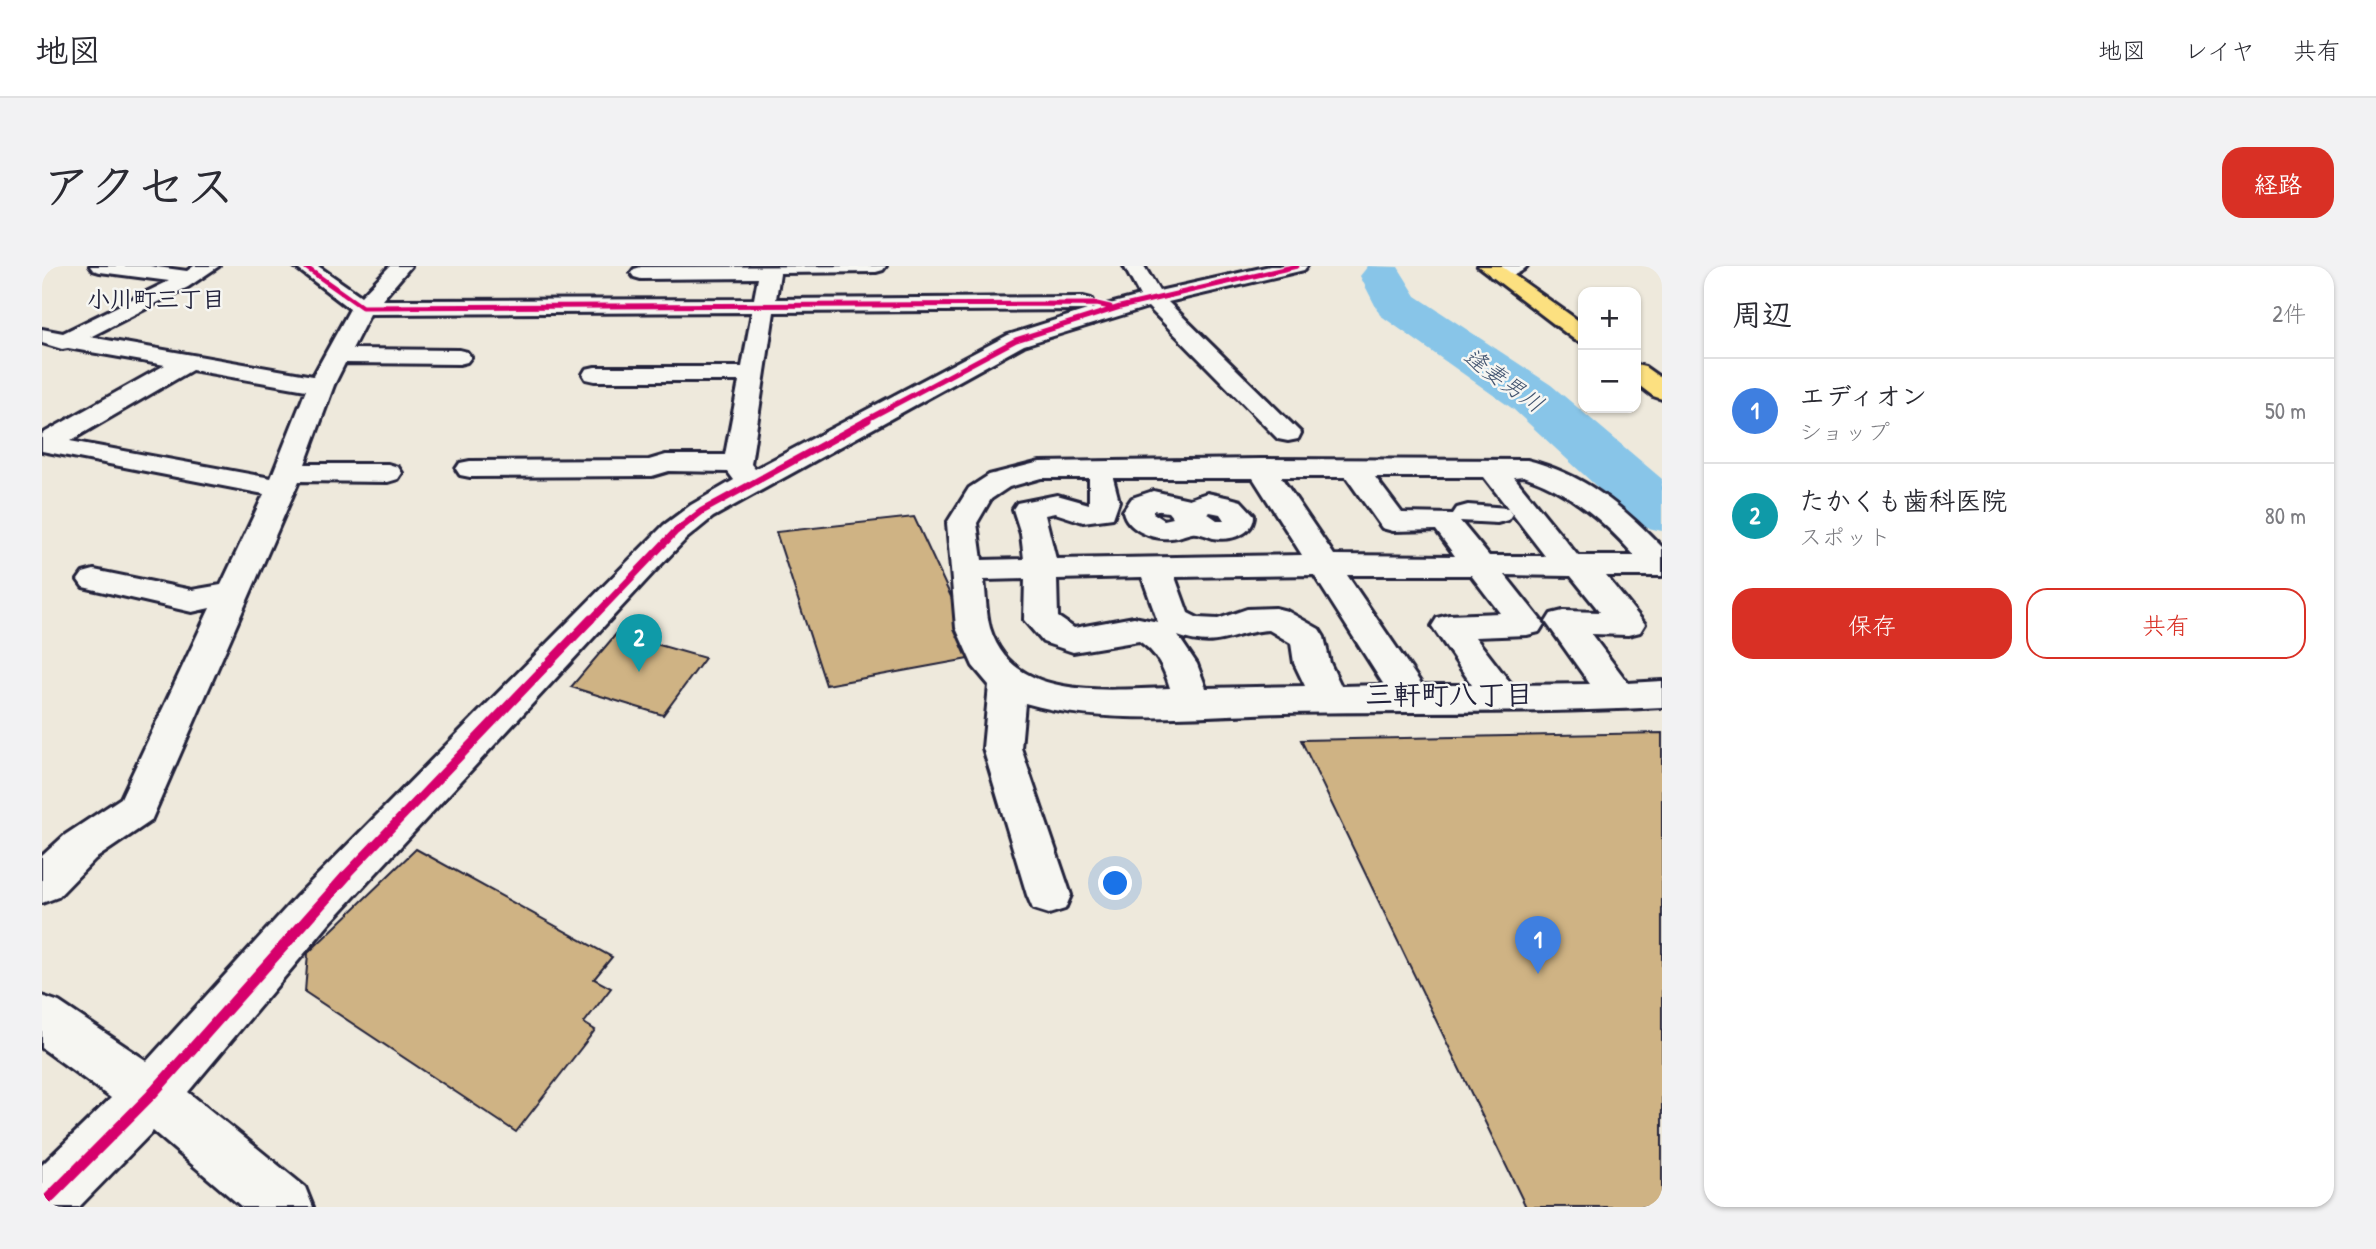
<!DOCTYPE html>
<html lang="ja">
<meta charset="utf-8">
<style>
:root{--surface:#fff;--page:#f2f2f3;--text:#2b2b33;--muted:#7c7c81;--line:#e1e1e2;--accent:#d93025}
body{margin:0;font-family:"Patrick Hand","Klee One",sans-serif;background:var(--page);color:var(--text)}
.controls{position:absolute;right:21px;top:21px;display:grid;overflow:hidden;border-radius:14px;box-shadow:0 2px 5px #0004}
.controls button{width:63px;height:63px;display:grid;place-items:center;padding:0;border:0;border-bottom:2px solid var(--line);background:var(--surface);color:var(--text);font:35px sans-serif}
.you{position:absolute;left:1074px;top:618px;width:24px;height:24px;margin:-18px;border:5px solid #fff;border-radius:50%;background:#1a73e8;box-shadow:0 0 0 10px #1a73e833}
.badge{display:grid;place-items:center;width:46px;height:46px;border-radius:50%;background:var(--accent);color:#fff;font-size:23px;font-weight:700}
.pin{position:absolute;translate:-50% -58px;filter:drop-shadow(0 2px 4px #0008)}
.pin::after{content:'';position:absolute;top:37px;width:24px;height:21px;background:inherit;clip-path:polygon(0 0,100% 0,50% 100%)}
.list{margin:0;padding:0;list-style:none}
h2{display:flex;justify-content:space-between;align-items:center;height:91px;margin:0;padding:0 28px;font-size:30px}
h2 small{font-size:23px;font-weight:400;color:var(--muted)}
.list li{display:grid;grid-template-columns:46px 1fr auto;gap:21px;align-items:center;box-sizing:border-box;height:105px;padding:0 28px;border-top:2px solid var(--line)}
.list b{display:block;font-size:26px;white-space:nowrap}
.list p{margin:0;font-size:23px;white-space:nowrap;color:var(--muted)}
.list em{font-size:23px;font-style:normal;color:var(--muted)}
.actions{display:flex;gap:14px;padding:21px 28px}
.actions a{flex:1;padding:16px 0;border:2px solid var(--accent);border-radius:21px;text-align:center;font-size:24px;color:var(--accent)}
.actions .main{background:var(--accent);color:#fff}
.map{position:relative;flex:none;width:1620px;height:941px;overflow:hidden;border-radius:21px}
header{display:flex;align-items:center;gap:42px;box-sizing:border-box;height:98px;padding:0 35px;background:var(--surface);border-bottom:2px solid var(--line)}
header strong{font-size:33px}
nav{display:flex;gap:38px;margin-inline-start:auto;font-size:24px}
.intro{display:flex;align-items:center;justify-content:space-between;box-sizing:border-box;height:168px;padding:0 42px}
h1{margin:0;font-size:49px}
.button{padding:18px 32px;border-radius:21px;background:var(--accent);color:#fff;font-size:24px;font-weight:700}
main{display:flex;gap:42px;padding:0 42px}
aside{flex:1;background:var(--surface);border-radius:21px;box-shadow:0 2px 5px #0004}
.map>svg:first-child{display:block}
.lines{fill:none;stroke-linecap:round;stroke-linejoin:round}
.river{fill:#88c5e8;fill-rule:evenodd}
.building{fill:#cfb384;stroke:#22223b;stroke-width:2}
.minor-casing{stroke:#22223b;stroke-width:6}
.highway-casing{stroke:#22223b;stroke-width:6}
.minor{fill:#f6f6f2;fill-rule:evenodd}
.highway{fill:#fce080;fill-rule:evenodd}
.cycleway-far3-casing{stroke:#f6f6f2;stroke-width:8}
.cycleway-far2-casing{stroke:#f6f6f2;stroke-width:10}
.cycleway-far1-casing{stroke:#f6f6f2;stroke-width:13}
.cycleway-casing{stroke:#f6f6f2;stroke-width:16}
.cycleway-far3{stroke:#d6006c;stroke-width:5}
.cycleway-far2{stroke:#d6006c;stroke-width:7}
.cycleway-far1{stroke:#d6006c;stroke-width:9}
.cycleway{stroke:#d6006c;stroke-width:11}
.labels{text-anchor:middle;stroke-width:5;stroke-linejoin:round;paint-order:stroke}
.far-neighbourhood-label{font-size:23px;font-weight:bold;fill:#22223b;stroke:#f6f6f2}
.far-water-label{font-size:23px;font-style:italic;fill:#41536f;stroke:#f6f6f2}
.neighbourhood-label{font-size:28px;font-weight:bold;fill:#22223b;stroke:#f6f6f2}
</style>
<header>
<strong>地図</strong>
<nav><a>地図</a><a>レイヤ</a><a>共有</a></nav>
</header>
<div class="intro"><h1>アクセス</h1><a class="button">経路</a></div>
<main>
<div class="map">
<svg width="1620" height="941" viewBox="0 0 1620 941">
<rect width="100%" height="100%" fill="#eee9dc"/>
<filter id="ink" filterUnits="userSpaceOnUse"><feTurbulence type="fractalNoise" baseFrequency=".0143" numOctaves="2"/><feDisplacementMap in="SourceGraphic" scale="14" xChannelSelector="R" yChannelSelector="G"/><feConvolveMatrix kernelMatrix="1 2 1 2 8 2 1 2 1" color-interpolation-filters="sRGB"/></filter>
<g filter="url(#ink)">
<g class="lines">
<path class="river" d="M1326,0l30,1 18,29 135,89 111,94v52l-23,-5 -126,-117 -133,-94 -20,-39z"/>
</g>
<path class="building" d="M872,251l65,140 -153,28 -50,-153z
M575,367l88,25 -42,57 -92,-28z
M1620,467v474h-136l-225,-467z
M374,583l196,108 -18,22 17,9 -27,35 11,7 -79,102 -211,-140 3,-39z"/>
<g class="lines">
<defs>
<path id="minor" d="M48,0h60l37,5 7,-5h25l-31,21 -98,50 223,39 37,-67 -56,-43h24l43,30 29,-30h21l-29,34 372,-1 4,-21 -117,1 -7,-2 -3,-4 3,-4 7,-2 245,-1 -3,4 -7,2 -96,1 -4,26 307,-2 8,2 3,5 -3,5 49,-13 -16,-30h20l15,25 111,-25h37l-3,4 -136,32 133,131 -3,6 -10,2 -10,-2 -130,-132 -124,38 -311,172 -27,22 -33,34 -324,351 -141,168 117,95 8,20h-71l-89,-76 -74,76h-37v-42l69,-67 -69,-50v-52l17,6 88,59 150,-165 367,-371 27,-20 43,-25 -6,-8 -59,-1 -17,5 -182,1 -10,-2 -4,-6 4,-6 10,-2 179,-1 17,-5h59l14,-74h-144l-9,-2 -3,-5 3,-5 9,-2h147l10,-55 -382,2 -18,35 107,1 8,2 4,5 -4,5 -8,2 -114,-1 -11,22 -29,79h83l10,3 4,6 -4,6 -10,3 -89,-1 -148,340 -56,38 -37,38 -16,6v-47l23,-21 56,-37 89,-190 -18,4 -109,-25 -5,-7 5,-7 11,-3 98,20 29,-5 43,-91 -222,-43v-17l123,-69 -97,-17 -6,1 -20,-6v-14l21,4 106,-52 -69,-9 -7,-2zM1045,44l-79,25 -253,134 -4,-5 23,-152zM150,104l114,20 -35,88 -201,-37z
M1456,0h29c-7,9 -25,14 -36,11l-3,-4z
M1218,193l267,1c57,14 95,46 135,87v29h-56l39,48 -5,8 -12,3 -37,-1 37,49 34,-2v26c-125,7 -252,4 -378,6 -80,2 -183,13 -259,-10l-4,45 50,147 -6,14 -16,5 -16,-5 -6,-14 -44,-147 6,-63 -16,-19 -17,-38 -9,-105 22,-35 20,-13 51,-13zM1482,210c47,16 79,44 111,80h-57l-64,-79zM1239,211h65l36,51 11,3 43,-1 19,26 -121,-1zM1333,211h109l24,31 -40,-3 -11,3 -4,6 -51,-1zM999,212h48v26l-32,-9 -40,8 -4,6 8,25 3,25 -42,1 -5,-37 14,-24 18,-12zM1071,212h140l49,77 -246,4 -11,-44 10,-2 28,9 30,-4 6,-17zM1466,242l37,48h-56l-29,-35 37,2 11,-3 4,-6zM1272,309l70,110 -43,1 -11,-23 -6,-26 -5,-8 -32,-18 -12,-3 -28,1 -29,10 -20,-1 -10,-5 -13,-36zM1305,309h124l29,38 -51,2 -12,3 -5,8 40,59h-50zM1463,309l66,1 29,36 -37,-1 -12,3 -5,8 44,62 -78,1 -37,-48 52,-2 12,-3 5,-8zM1100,311l16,45 -24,-5 -60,11 -16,-11 -1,-38zM983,313l-1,41 19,22 30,10 66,-11c18,12 25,27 31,47 -62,1 -157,15 -180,-60 -4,-15 -4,-33 -6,-48zM1227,364l22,13 3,20 11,23 -99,2 -9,-24 -19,-28c42,15 54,-4 91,-6z
M1111,225l36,8 18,-6 23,5 11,3 13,14c0,20 -24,26 -41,23 -6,-2 -15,-6 -21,-5 -7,1 -14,5 -21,5 -18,2 -44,-8 -48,-27l9,-13zM1111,244l15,2 5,6 -9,2 -11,-7zM1168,246l10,2 4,6h-7l-10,-7z"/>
<path id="highway" d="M1436,0h23l82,58v18l-8,-2z
M1594,99l9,2 17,12v20l-9,-3 -17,-13z"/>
</defs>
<use href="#minor" class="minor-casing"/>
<use href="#highway" class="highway-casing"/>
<use href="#minor" class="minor"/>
<use href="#highway" class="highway"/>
<defs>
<path id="cycleway-far3" d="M262,0l58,41 735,-3 13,3
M822,155l152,-81 104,-33 177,-41"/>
<path id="cycleway-far2" d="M548,355l85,-89 27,-21 166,-91"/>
<path id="cycleway-far1" d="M302,611l247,-258"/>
<path id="cycleway" d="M0,939l109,-110 195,-219"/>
</defs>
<use href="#cycleway-far3" class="cycleway-far3-casing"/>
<use href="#cycleway-far2" class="cycleway-far2-casing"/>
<use href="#cycleway-far1" class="cycleway-far1-casing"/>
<use href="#cycleway" class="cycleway-casing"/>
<use href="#cycleway-far3" class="cycleway-far3"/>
<use href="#cycleway-far2" class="cycleway-far2"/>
<use href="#cycleway-far1" class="cycleway-far1"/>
<use href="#cycleway" class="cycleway"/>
</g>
</g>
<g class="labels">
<g class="far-neighbourhood-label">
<text x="114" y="41">小川町三丁目</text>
</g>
<g class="far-water-label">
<text transform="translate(1462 114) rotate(36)" y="8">逢妻男川</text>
</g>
<g class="neighbourhood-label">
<text x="1407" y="438">三軒町八丁目</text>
</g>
</g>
</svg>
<div class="controls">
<button>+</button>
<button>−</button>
</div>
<div class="you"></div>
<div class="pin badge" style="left:1496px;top:708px;background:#3f7fe0">1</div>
<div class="pin badge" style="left:597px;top:406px;background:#0f9aa8">2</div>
</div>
<aside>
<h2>周辺<small>2件</small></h2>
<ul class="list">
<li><span class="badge" style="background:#3f7fe0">1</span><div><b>エディオン</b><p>ショップ</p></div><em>50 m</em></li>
<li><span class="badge" style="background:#0f9aa8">2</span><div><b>たかくも歯科医院</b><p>スポット</p></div><em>80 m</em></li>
</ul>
<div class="actions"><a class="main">保存</a><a>共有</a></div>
</aside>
</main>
